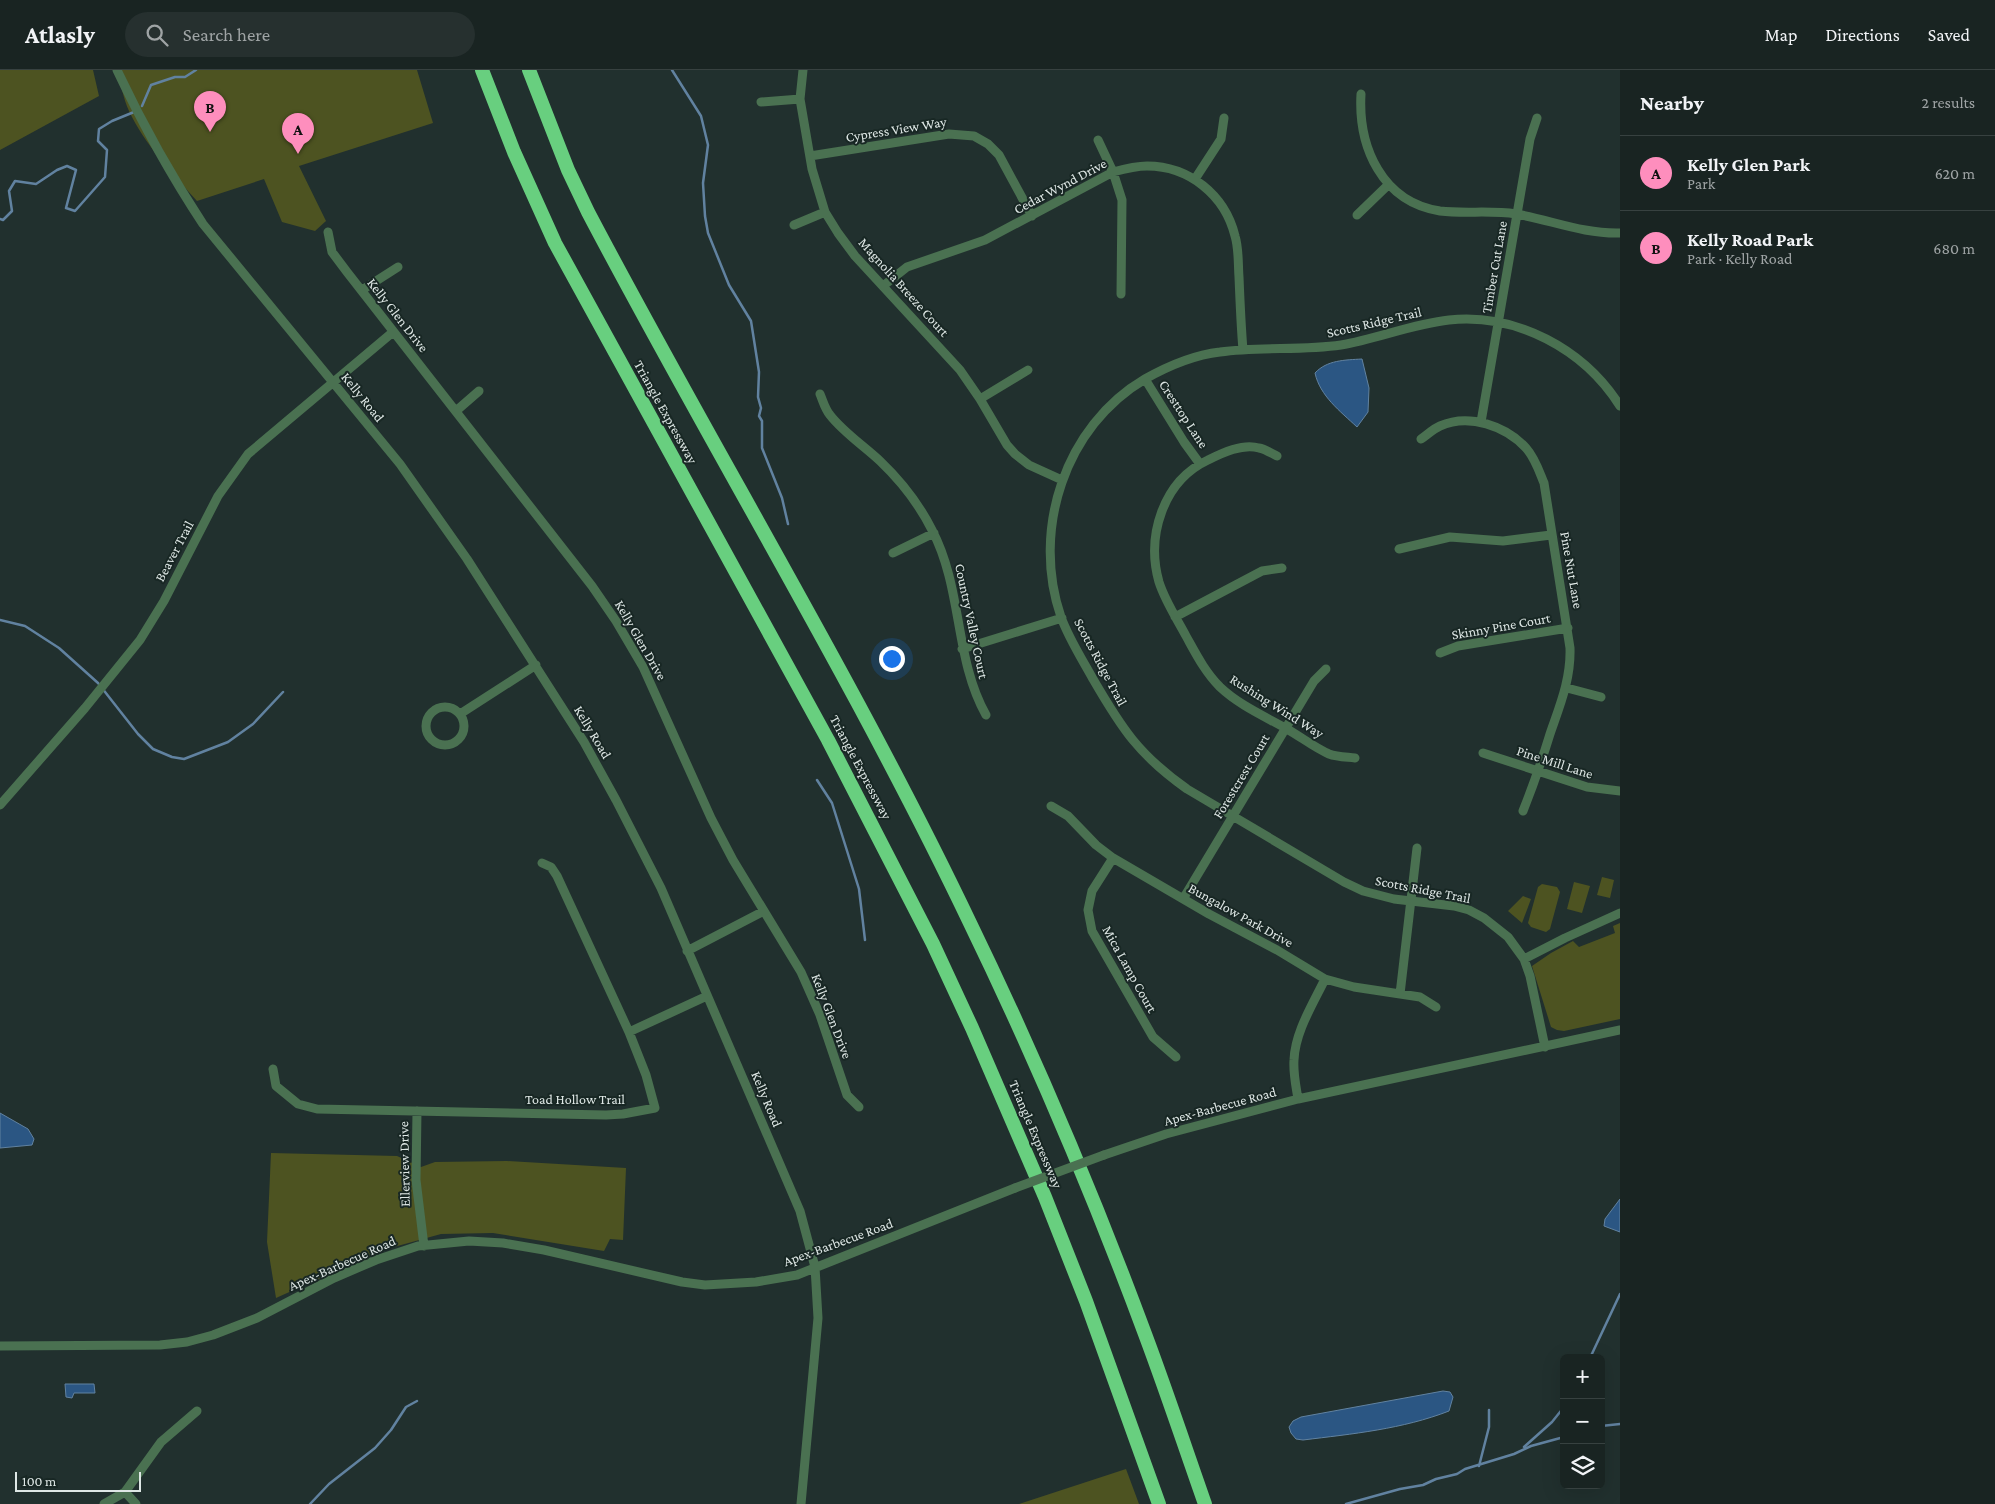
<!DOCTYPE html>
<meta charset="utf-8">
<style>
:root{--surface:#192422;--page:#26302f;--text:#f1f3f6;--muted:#9fa4a5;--line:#374140;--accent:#fe8ebd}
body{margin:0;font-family:"Crimson Pro",serif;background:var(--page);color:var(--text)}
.controls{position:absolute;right:15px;bottom:15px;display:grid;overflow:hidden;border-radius:8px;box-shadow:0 5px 20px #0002}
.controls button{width:45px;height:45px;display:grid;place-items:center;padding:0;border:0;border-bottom:1px solid var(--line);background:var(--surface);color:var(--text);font:25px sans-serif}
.scale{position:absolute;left:15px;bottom:12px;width:126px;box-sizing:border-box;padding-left:5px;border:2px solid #dee7e5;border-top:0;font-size:14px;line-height:18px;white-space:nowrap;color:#dee7e5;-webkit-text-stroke:4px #182724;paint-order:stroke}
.you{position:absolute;left:891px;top:588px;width:18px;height:18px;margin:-12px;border:4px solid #fff;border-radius:50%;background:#1a73e8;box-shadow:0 0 0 8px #1a73e833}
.badge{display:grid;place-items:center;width:32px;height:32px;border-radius:50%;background:var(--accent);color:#111;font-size:16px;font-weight:700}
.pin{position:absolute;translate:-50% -41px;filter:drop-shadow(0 1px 2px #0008)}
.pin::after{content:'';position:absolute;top:26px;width:18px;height:15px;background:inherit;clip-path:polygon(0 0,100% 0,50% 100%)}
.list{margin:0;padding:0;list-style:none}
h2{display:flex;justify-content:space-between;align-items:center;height:65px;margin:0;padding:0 20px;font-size:21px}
h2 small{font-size:16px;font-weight:400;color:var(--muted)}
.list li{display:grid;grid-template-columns:32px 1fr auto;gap:15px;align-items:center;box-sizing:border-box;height:75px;padding:0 20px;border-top:1px solid var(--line)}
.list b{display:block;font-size:19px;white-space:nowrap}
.list p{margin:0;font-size:16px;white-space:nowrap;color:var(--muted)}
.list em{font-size:16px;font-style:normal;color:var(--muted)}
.icon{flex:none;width:28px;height:28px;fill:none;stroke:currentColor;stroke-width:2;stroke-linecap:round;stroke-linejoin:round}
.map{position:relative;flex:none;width:1620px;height:1434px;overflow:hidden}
header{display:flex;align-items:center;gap:30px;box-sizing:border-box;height:70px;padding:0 25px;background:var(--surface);border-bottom:1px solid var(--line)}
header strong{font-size:24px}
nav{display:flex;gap:28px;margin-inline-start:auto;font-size:18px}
.search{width:350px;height:45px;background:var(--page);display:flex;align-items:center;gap:12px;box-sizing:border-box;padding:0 18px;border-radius:28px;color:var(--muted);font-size:19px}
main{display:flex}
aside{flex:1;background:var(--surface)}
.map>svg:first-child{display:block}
.green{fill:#4d5321}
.water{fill:#2b5683;stroke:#6182a0}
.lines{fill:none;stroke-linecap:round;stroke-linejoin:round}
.stream{stroke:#6182a0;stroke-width:2.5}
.minor{stroke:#4a7151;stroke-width:9}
.highway{stroke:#68cf7f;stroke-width:14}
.minor-bridge{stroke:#4a7151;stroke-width:9}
.labels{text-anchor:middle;stroke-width:4;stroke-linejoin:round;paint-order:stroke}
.street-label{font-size:14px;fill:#dee7e5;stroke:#182724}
</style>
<header>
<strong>Atlasly</strong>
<div class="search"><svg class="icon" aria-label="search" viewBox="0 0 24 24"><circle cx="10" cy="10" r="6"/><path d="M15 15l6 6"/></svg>Search here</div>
<nav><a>Map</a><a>Directions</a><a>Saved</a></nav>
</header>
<main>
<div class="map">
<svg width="1620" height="1434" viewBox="0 0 1620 1434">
<rect width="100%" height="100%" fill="#21302e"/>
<path class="green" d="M0,0h93l6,26 -99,54z
M118,0h299l16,53 -134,43 27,55 -11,10 -33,-9 -18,-43 -67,22c-25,-28 -52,-56 -68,-90 -6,-13 -8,-27 -11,-41z
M1602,807l12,3 -4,18 -13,-3z
M1574,812l16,4 -8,27 -15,-4z
M1542,814l15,3 3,5 -10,37 -4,3 -15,-5 -3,-4 10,-36z
M1523,826l8,3 -9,24 -14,-12z
M1620,853v96l-56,12 -7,-1 -6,-3 -19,-61 19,-13 22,-12 6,6 36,-14 -2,-7z
M271,1083l126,3 24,11 14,-5 72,-1 119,7 -3,72 -13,-1 -6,12 -111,-18 -52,1 -58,16 -107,48 -9,-56z
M1126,1399l13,35h-120z"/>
<path class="water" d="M1362,289l7,29 -1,24 -11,15c-17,-16 -37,-31 -42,-54 12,-13 30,-13 47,-14z
M0,1043l28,16 6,10 -2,6 -32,3z
M1620,1129v33l-16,-6 1,-7z
M65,1314h29l1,9h-21l-2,5 -6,-1z
M1443,1321l7,1 3,5 -4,14c-46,18 -97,23 -146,29l-7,-1 -5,-6 -2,-6 4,-6 8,-4z"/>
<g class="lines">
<path class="stream" d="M672,0l29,46 7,29 -5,38 2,33 3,17 21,52 22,36 8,51 -1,25 3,11 -2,8 3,5v27l20,50 6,26
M142,36l9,-21 24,-8h10l11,-7
M0,149l3,1 9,-9 -3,-20 6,-10 21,3 21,-14 10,-4 9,4 -10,38 9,3 30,-34 2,-27 -9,-9 1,-12 13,-8 22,-9
M0,550l25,6 34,22 39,35 40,51 15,15 19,8 12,2 44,-17 25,-18 30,-32
M817,710l15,23 27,86 6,51
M1590,1288l30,-64
M1601,1356l19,-2
M1524,1377l28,-25 12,-15
M1479,1396l10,-39v-17
M310,1434l19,-20 46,-36 16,-18 15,-23 11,-6
M1346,1434l54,-15 23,-4 13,-6 21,-5 8,-5 49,-15 17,-8 33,-9"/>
<path class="minor" d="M117,0c25,53 53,104 86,154l197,240 67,95 117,183 32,58 45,88 139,323 15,56 3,51 -17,186
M803,0l-3,29 12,70 13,43 13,21 17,23 105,114 20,29 27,46 8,9 14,11 33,15
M1361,24c-3,53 21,108 79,117 25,3 51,-1 76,3 35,6 67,20 104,19
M761,32l39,-3
M1098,70l15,32 9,28 -1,94
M810,86l139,-22 25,2 14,8 11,11 33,61
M1195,109l26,-40 3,-21
M1357,145l31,-30
M794,155l31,-13
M328,162l4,20 15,20 245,314 24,35 27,46 68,151 22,42 68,112 19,43 27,80 12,12
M883,216l24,-19 78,-27 128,-68c11,-3 22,-6 34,-6 42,0 78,29 88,70 4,13 3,28 4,41 1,25 2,49 4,73
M362,220l36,-23
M1145,309l39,63 16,22
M820,324c3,7 5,15 10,21 13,17 34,31 50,46 22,21 39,43 52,69 31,59 22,128 54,185
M980,329l48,-29
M456,341l23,-20
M1481,352l49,-283 7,-21
M1421,369c6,-4 12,-10 19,-13 29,-13 66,0 86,22 9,10 13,23 18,35l26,165c1,31 -10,57 -20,86 -8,26 -17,52 -27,77
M1277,386c-6,-3 -12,-7 -18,-8 -16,-5 -37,5 -51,12 -45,21 -62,76 -49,122 6,19 18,37 27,54 10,18 19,36 34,51 19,18 44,29 67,42 14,8 28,19 42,25 8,3 18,3 26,4
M1399,479l51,-12 53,4 48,-6
M893,483l41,-20
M1175,547l87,-46 20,-3
M962,579l100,-31
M1440,583l18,-7 110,-18
M1567,618l34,9
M426 656a19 19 0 1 1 38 0a19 19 0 1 1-38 0Z
M460,644l76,-49
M1483,683l104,34 33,4
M0,735l85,-97 55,-68 24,-39 54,-105 30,-42 145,-122
M1051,736l17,10 28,29 17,13 96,56 68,36 48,29 29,8 66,10 16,10
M1113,788l-21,33 -4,19 4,21 61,106 23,20
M1183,829l131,-218 12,-12
M687,881l77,-40
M1524,889l41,-21 55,-25
M1400,924l17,-146
M629,962l78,-36
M1545,977l-15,-71 -6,-17 -16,-22 -24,-19 -15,-8 -15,-4 -60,-7 -31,-8 -19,-9 -157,-93c-48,-34 -65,-60 -94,-110 -11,-20 -24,-40 -32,-62 -30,-87 4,-191 84,-238 23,-13 49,-24 75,-27 40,-6 81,-1 121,-7 36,-6 71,-21 108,-25 68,-7 135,29 171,86
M273,999l3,17 22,18 19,5 289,6 17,-1 32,-6 -9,-33 -17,-43 -72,-156 -6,-9 -9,-4
M1298,1029c-2,-13 -5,-26 -4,-39 1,-28 19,-56 31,-81
M417,1041l-1,69 8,66
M1104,1085l62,-21 132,-35 322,-69
M0,1276l160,-1 27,-3 26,-7 44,-17 77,-40 42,-18 42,-14 51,-5 34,2 41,7 138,32 23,3 51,-3 41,-7 218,-87
M125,1422l11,12
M104,1434l21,-12 36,-50 36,-31"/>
<path class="highway" d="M482,0l32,82 41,91 273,497 105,204 39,84 73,169 41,104 73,203
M529,0l39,100 20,42c125,238 266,468 382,711 65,134 123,271 175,411 21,56 40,113 60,170"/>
<path class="minor-bridge" d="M1015,1118l89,-33"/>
</g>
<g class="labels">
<g class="street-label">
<text transform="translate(896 59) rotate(-9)" y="5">Cypress View Way</text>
<text transform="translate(1060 116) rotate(-28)" y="5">Cedar Wynd Drive</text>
<text transform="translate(1494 197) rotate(-80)" y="5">Timber Cut Lane</text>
<text transform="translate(904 217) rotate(48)" y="5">Magnolia Breeze Court</text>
<text transform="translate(398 245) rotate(52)" y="5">Kelly Glen Drive</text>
<text transform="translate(1374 252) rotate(-13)" y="5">Scotts Ridge Trail</text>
<text transform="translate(363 327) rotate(51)" y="5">Kelly Road</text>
<text transform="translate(666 342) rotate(61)" y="5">Triangle Expressway</text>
<text transform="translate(1184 344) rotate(57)" y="5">Cresttop Lane</text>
<text transform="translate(174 481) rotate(-62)" y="5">Beaver Trail</text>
<text transform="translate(1572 500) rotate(80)" y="5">Pine Nut Lane</text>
<text transform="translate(972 551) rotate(78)" y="5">Country Valley Court</text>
<text transform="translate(1501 556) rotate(-10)" y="5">Skinny Pine Court</text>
<text transform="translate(641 570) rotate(60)" y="5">Kelly Glen Drive</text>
<text transform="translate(1101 592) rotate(62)" y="5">Scotts Ridge Trail</text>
<text transform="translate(1277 636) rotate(32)" y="5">Rushing Wind Way</text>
<text transform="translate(593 662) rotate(59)" y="5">Kelly Road</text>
<text transform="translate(1555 692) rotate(18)" y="5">Pine Mill Lane</text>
<text transform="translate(861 697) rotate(62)" y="5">Triangle Expressway</text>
<text transform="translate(1241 706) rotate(-59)" y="5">Forestcrest Court</text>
<text transform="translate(1423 819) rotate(11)" y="5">Scotts Ridge Trail</text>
<text transform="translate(1241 845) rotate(29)" y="5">Bungalow Park Drive</text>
<text transform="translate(1130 899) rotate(61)" y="5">Mica Lamp Court</text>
<text transform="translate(832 946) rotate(69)" y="5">Kelly Glen Drive</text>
<text x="575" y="1034">Toad Hollow Trail</text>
<text transform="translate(767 1029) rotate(67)" y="5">Kelly Road</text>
<text transform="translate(1220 1036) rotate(-15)" y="5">Apex-Barbecue Road</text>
<text transform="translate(1036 1064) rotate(67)" y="5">Triangle Expressway</text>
<text transform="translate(404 1094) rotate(-91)" y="5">Ellerview Drive</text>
<text transform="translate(838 1172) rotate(-20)" y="5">Apex-Barbecue Road</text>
<text transform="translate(342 1193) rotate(-24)" y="5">Apex-Barbecue Road</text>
</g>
</g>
</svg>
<div class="controls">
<button>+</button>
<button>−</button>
<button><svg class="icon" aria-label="layers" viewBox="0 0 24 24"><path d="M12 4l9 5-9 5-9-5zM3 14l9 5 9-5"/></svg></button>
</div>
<div class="scale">100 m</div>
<div class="you"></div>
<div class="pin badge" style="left:298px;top:84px">A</div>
<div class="pin badge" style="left:210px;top:62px">B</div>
</div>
<aside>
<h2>Nearby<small>2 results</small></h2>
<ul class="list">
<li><span class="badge">A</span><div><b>Kelly Glen Park</b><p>Park</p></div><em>620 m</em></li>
<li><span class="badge">B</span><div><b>Kelly Road Park</b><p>Park · Kelly Road</p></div><em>680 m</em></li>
</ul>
</aside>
</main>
